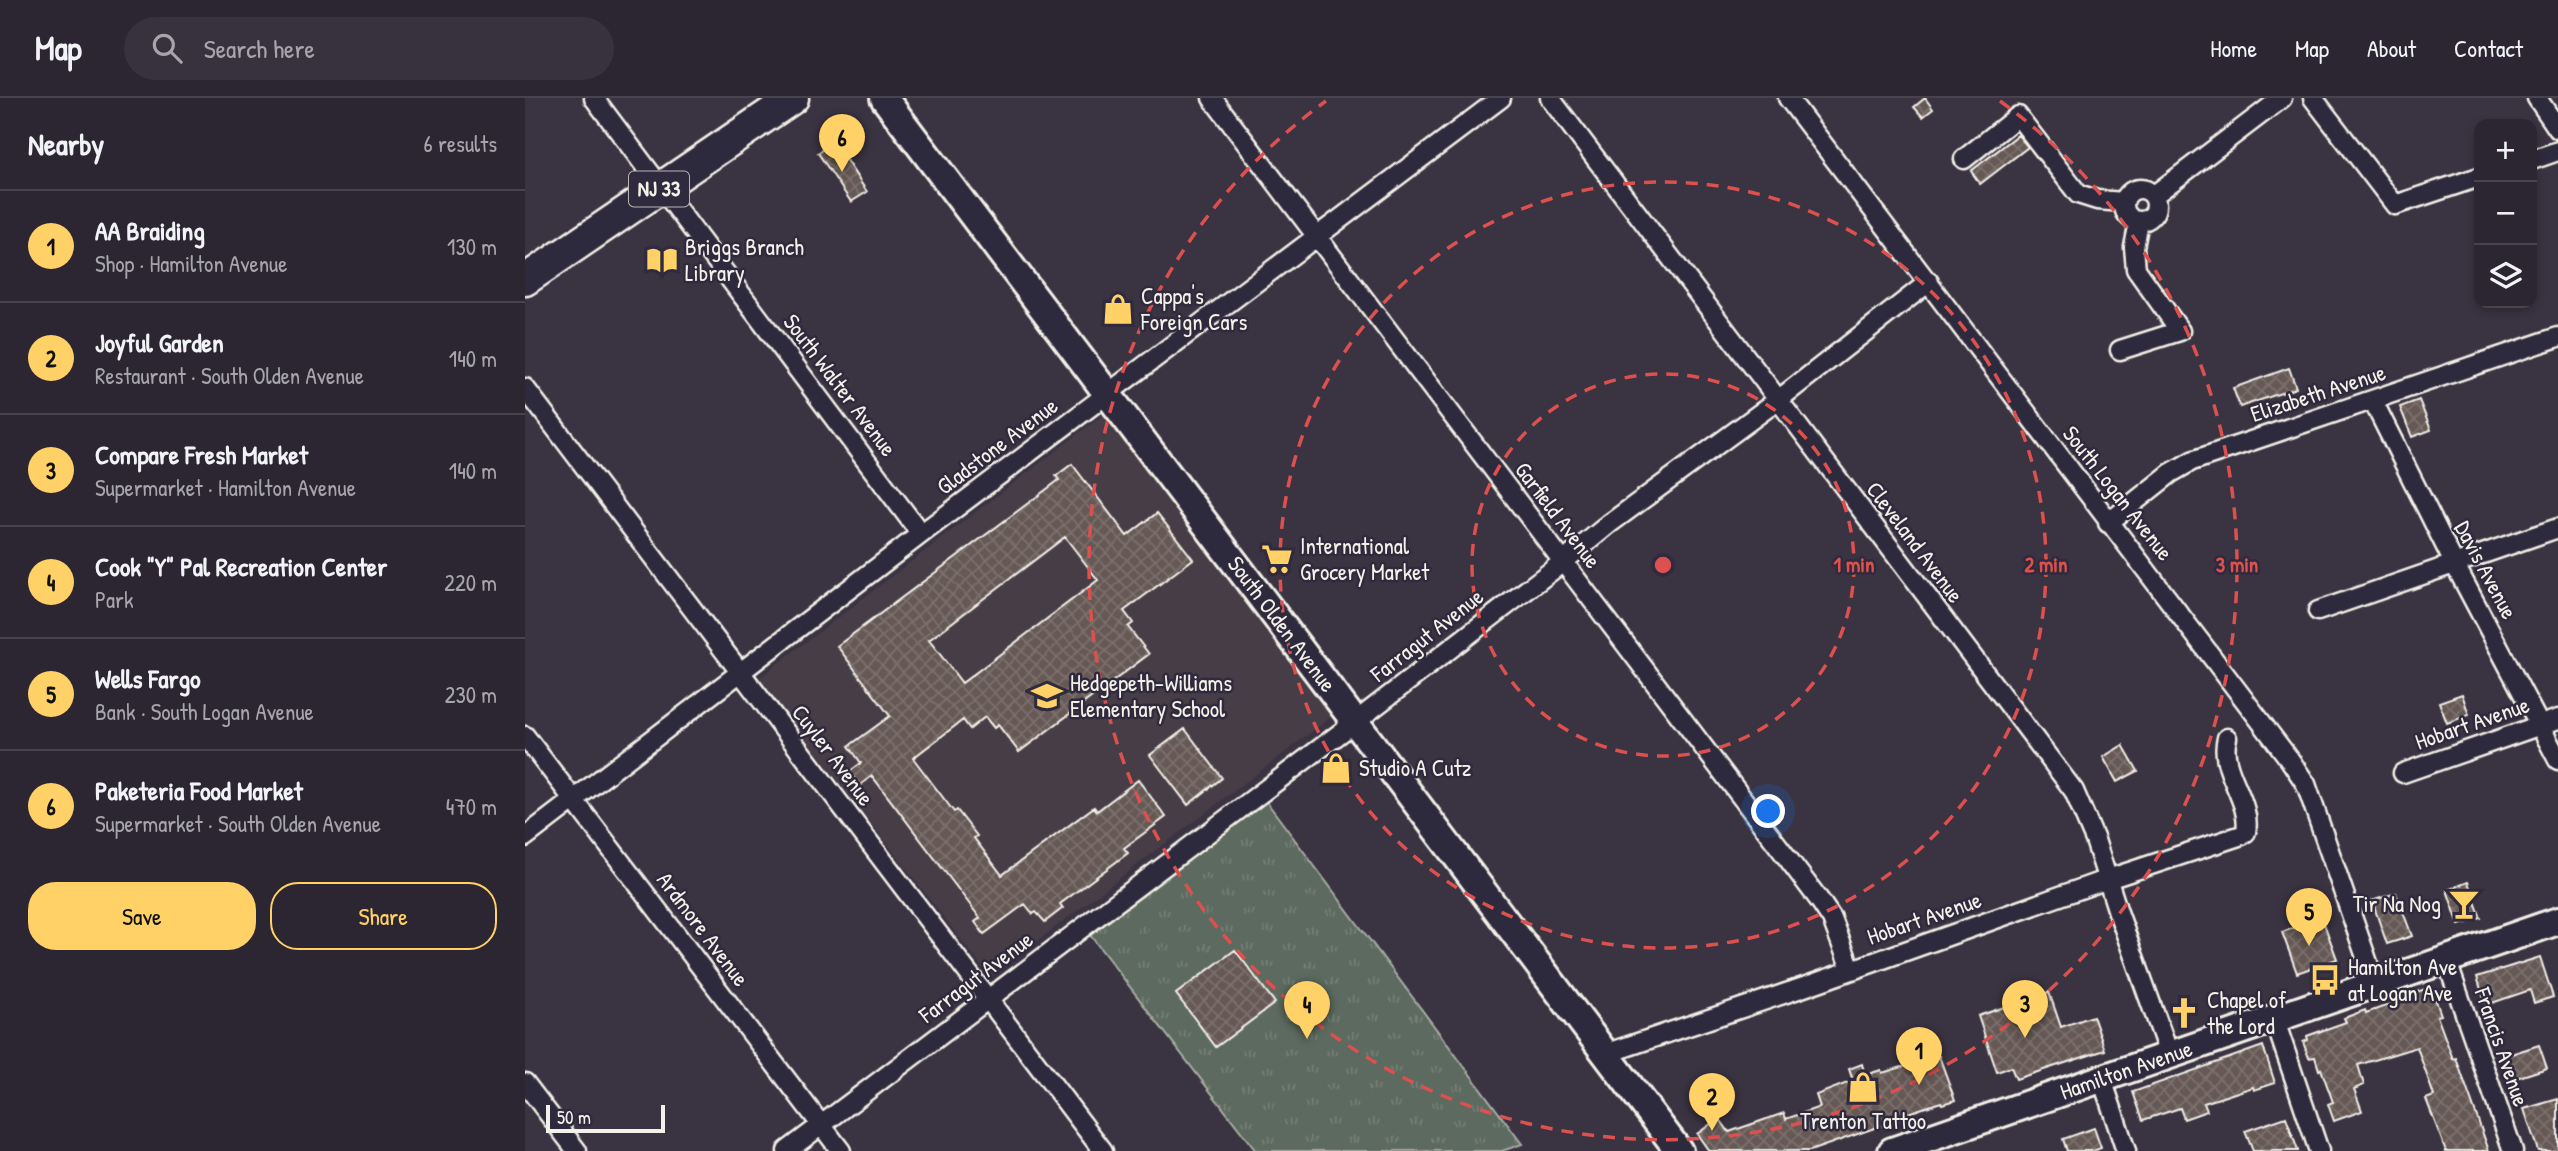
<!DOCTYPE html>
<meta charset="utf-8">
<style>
:root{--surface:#2c2632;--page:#38323e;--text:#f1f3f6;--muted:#a6a5ac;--line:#48434d;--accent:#ffd166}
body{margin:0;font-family:"Patrick Hand",sans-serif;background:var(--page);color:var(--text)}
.controls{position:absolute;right:21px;top:21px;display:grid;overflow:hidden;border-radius:14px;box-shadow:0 4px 10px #0003}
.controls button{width:63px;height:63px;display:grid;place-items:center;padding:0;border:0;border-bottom:2px solid var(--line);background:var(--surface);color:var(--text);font:35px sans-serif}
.scale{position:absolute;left:21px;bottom:18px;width:119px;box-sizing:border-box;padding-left:7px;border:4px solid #f4f1e8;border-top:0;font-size:19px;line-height:24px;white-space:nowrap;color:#f4f1e8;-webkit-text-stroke:5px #2f2a3d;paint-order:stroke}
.you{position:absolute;left:1244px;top:714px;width:24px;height:24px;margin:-18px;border:5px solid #fff;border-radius:50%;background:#1a73e8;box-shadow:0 0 0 10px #1a73e833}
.badge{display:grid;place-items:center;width:46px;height:46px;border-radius:50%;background:var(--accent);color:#111;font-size:23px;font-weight:700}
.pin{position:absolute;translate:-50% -58px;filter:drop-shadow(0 2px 4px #0008)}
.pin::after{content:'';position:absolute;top:37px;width:24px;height:21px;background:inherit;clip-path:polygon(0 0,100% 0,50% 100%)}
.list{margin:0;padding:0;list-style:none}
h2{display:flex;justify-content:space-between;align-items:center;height:91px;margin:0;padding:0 28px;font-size:30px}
h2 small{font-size:23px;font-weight:400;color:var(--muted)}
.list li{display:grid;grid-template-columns:46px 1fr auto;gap:21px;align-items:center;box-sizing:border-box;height:112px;padding:0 28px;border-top:2px solid var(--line)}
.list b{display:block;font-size:26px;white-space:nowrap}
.list p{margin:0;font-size:23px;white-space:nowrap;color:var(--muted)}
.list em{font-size:23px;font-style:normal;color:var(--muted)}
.actions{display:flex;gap:14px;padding:21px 28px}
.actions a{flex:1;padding:16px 0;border:2px solid var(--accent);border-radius:28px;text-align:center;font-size:24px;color:var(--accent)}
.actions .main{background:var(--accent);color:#111}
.icon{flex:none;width:38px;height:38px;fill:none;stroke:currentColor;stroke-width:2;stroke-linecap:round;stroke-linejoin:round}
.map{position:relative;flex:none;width:2033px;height:1053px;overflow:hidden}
header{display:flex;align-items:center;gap:42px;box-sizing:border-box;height:98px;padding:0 35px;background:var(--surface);border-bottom:2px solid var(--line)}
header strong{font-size:33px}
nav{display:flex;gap:38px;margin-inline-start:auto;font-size:24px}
.search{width:490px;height:63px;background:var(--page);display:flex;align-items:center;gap:18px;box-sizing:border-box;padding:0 24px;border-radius:38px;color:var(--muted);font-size:26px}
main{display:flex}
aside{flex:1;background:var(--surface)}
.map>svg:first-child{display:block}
.built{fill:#473e47}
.park{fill:url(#park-tufts);stroke:#a8aea4;stroke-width:2}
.building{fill:url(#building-cross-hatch);stroke:#f4f1e8;stroke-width:2;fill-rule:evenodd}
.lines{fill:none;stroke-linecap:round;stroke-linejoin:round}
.street-casing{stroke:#f4f1e8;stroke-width:23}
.secondary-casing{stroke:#f4f1e8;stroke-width:32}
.primary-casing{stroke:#f4f1e8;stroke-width:35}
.street{stroke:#2f2a3d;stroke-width:18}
.secondary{stroke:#2f2a3d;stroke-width:26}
.primary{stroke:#2f2a3d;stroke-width:30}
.ring{fill:none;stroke:#dc504e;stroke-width:3.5;stroke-dasharray:12 9}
.labels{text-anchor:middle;stroke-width:5;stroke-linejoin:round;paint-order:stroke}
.shield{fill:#2f2a3d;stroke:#b9b5b5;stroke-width:2}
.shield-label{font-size:21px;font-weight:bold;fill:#f4f1e8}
.poi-label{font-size:23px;fill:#f4f1e8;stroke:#2f2a3d;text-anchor:start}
.street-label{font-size:23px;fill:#f4f1e8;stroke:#2f2a3d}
.centre{fill:#dc504e;stroke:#2f2a3d;stroke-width:3.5}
.ring-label{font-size:21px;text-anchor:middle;font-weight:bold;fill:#dc504e;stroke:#2f2a3d;stroke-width:5;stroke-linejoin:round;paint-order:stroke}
</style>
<header>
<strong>Map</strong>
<div class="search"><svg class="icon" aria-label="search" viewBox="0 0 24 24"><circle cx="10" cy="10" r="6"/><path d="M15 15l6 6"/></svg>Search here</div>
<nav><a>Home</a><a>Map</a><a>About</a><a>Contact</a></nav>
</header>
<main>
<aside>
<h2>Nearby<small>6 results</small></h2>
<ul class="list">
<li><span class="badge">1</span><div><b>AA Braiding</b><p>Shop · Hamilton Avenue</p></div><em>130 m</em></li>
<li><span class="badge">2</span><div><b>Joyful Garden</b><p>Restaurant · South Olden Avenue</p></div><em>140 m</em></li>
<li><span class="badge">3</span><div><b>Compare Fresh Market</b><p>Supermarket · Hamilton Avenue</p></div><em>140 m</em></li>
<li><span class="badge">4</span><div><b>Cook &quot;Y&quot; Pal Recreation Center</b><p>Park</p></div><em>220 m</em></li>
<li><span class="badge">5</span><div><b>Wells Fargo</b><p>Bank · South Logan Avenue</p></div><em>230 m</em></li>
<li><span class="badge">6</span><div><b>Paketeria Food Market</b><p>Supermarket · South Olden Avenue</p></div><em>470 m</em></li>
</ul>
<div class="actions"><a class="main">Save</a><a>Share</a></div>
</aside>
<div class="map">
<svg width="2033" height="1053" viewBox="0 0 2033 1053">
<defs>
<pattern id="park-tufts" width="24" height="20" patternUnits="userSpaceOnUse" patternTransform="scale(1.75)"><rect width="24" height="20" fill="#5d6a5f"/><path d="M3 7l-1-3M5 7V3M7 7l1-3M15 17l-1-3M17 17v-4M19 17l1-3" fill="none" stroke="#758076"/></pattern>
<pattern id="building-cross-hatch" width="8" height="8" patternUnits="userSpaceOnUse" patternTransform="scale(1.75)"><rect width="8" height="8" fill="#655854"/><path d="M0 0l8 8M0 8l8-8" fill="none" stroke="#7c706d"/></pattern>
</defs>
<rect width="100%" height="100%" fill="#3a3342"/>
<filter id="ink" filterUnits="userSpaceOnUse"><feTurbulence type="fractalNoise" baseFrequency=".0143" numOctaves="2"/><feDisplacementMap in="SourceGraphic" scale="14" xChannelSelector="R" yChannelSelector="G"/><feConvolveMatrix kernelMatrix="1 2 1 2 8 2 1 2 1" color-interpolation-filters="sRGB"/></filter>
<g filter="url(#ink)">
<path class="built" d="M579,316l231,300 -345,263 -231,-299z"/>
<path class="park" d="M741,703l256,343 -20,7h-246l-166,-216z"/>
<path class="building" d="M1400,0l8,11 -10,8 -9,-10z
M1493,37l10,12 -48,37 -9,-13z
M309,44l33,50 -16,10 -33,-49z
M1764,270l7,20 -56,19 -7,-19z
M1894,302l12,30 -19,7 -12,-30z
M547,366l55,72 30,-23 36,46 -69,52 9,12 -5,4 21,27 -130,98 -21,-27 -4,3 -9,-11 -15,12 -7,-9 -50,38 41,54 3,-2 20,26 -3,2 28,37 92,-68 3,4 41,-31 28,37 -42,31 4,5 -68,51 3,4 -18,14 -9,-10 -3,2 -8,-10 -41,30 -9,-12 5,-4 -108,-142 -13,10 -10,-14 12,-9 -12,-17 41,-30 -53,-70 222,-166 -3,-4zM540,439l33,43 -136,103 -33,-43z
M1937,596l7,21 -22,8 -8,-21z
M660,631l37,49 -34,27 -38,-50z
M1598,647l15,26 -21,11 -14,-25z
M1943,784l13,36 -22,7 -12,-35z
M1871,795l16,43 -25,8 -15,-43z
M1797,820l15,41 -40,14 -15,-41z
M710,852l40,53 -59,44 -40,-53z
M2015,859l13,40 -19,6 -4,-13 -44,15 -9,-28z
M1906,889l10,28 -4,1 16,43 3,-1 33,93h-43l-20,-52 8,-3 -17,-49 -59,18 6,20 -10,4 8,22 -28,10 -6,-17 5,-2 -12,-33 -2,1 -4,-13 -6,1 -6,-16 5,-2 -1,-4 39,-14 -2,-4 21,-8 1,3 46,-16 -1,-3z
M1524,894l12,35 32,-11 12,34 -89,29 -5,-12 -14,5 -19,-56z
M2014,947l8,23 -34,11 -8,-23z
M1738,948l12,37 -21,7 -1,-3 -49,16 3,8 -23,8 -4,-11 -37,12 -10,-28z
M1414,958l16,44 -13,4 -1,-2 -42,14 1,3 -90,32h-101l-12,-17 22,-16 10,14 55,-19 2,6 34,-12 -4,-12 37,-14 -4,-12 13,-5 3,11 16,-5 1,3z
M2033,1001v52h-20l-14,-42z
M1761,1019l12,34h-45l-8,-20z
M1569,1030l7,20 -8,3h-26l-4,-12z"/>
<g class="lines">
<defs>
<path id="street" d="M69,0l327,436
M687,0l608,803 12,18 19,50
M1025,0l524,693 21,49 23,72 51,142
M1263,0l502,662 16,24 69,199
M1788,0l82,107 84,-28
M2012,0l21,31
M1439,61l54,-43 60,78 19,6 27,2
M2007,62l26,-9
M1599 107a16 16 0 1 1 32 0a16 16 0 1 1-32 0Z
M1628,98l129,-98
M1595,252l60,-19 -44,-62 -2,-22 5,-25
M0,290l578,763
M1848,303l81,162 104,197
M1583,425l63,-50 21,-12 366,-124
M1793,513l240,-83
M0,638l316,415
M1878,675l155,-54
M0,739l396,-303 580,-436
M1921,861l67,192
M1749,920l45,133
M1080,956l199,-67 304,-108 134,-44 4,-3c6,-32 -28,-62 -19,-94
M1577,981l24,72
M0,985l52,68
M262,1053l568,-429 208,-160 46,-38 169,-124 151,-118"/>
<path id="secondary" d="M359,0l795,1053
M1367,1053l666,-230"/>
<path id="primary" d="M0,182l268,-182"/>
</defs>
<use href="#street" class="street-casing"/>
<use href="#secondary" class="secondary-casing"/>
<use href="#primary" class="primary-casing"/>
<use href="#street" class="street"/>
<use href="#secondary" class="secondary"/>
<use href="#primary" class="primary"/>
</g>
</g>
<g class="ring">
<circle cx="1138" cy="467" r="191"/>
<circle cx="1138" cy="467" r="383"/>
<path d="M1475 3A574 574 0 1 1 801 3"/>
</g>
<defs>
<symbol id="library-bare" viewBox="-9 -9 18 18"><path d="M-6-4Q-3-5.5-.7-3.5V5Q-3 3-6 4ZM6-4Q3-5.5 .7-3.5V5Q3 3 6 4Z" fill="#ffd166" stroke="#2f2a3d" stroke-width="2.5" paint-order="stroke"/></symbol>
<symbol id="shop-bare" viewBox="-9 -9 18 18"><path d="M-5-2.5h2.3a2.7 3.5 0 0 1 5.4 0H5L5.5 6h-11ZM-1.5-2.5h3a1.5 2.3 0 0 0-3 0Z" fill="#ffd166" stroke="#2f2a3d" stroke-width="2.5" paint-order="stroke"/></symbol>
<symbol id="supermarket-bare" viewBox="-9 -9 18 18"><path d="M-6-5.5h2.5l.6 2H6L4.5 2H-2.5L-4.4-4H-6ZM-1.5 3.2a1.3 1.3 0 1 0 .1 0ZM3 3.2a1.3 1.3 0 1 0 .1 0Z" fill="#ffd166" stroke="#2f2a3d" stroke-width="2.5" paint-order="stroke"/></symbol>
<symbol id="school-bare" viewBox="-9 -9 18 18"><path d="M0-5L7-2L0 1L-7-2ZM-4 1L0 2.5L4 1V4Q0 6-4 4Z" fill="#ffd166" stroke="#2f2a3d" stroke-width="2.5" paint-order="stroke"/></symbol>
<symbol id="bar-bare" viewBox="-9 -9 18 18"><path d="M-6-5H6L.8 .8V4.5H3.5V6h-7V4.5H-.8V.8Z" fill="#ffd166" stroke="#2f2a3d" stroke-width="2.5" paint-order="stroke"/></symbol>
<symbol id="bus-bare" viewBox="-9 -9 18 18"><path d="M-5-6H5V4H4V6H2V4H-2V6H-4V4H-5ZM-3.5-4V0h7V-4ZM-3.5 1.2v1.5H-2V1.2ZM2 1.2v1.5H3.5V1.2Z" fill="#ffd166" stroke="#2f2a3d" stroke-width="2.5" paint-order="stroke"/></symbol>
<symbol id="church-bare" viewBox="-9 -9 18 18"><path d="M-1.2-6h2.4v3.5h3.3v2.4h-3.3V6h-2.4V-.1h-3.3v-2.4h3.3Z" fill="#ffd166" stroke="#2f2a3d" stroke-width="2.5" paint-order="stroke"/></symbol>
</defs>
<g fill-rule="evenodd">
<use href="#library-bare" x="115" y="140" width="44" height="44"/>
<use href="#shop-bare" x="571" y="189" width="44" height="44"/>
<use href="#supermarket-bare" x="730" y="439" width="44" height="44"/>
<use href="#school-bare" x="500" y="576" width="44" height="44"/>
<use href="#shop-bare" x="789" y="648" width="44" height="44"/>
<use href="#bar-bare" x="1917" y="784" width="44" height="44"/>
<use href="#bus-bare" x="1778" y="860" width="44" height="44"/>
<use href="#church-bare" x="1637" y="893" width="44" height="44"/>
<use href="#shop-bare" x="1316" y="967" width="44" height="44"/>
</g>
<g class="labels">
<rect class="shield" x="104" y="73.5" width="60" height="35" rx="5"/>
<g class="shield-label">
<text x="134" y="98">NJ 33</text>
</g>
<g class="poi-label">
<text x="160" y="157">Briggs Branch<tspan x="160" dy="26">Library</tspan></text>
<text x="616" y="206">Cappa's<tspan x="616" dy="26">Foreign Cars</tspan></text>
<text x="775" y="456">International<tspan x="775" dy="26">Grocery Market</tspan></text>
<text x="545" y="593">Hedgepeth-Williams<tspan x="545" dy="26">Elementary School</tspan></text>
<text x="834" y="678">Studio A Cutz</text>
<text x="1916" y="814" text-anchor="end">Tir Na Nog</text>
<text x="1823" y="877">Hamilton Ave<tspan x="1823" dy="26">at Logan Ave</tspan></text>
<text x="1682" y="910">Chapel of<tspan x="1682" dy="26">the Lord</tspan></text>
<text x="1338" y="1031" text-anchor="middle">Trenton Tattoo</text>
</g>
<g class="street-label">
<text transform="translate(315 287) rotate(53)" y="8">South Walter Avenue</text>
<text transform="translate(1793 295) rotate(-18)" y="8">Elizabeth Avenue</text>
<text transform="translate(472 348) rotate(-37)" y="8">Gladstone Avenue</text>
<text transform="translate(1593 395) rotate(52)" y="8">South Logan Avenue</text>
<text transform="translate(1033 417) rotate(53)" y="8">Garfield Avenue</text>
<text transform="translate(1390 444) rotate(53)" y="8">Cleveland Avenue</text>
<text transform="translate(1961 472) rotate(62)" y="8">Davis Avenue</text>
<text transform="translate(757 526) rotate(53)" y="8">South Olden Avenue</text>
<text transform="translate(902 537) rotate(-38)" y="8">Farragut Avenue</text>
<text transform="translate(1947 625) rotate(-19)" y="8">Hobart Avenue</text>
<text transform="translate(308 657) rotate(53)" y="8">Cuyler Avenue</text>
<text transform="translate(1399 820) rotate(-19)" y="8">Hobart Avenue</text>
<text transform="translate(178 831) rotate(53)" y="8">Ardmore Avenue</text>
<text transform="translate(451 879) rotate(-37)" y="8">Farragut Avenue</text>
<text transform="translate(1977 949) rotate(71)" y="8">Francis Avenue</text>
<text transform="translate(1601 972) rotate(-19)" y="8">Hamilton Avenue</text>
</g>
</g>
<circle cx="1138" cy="467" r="10" class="centre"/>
<g class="ring-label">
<text x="1329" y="474">1 min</text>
<text x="1521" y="474">2 min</text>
<text x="1712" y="474">3 min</text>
</g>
</svg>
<div class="controls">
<button>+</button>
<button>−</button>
<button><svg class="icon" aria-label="layers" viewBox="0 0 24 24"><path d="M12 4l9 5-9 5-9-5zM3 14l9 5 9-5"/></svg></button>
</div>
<div class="scale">50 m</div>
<div class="you"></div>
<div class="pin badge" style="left:1394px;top:987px">1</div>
<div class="pin badge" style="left:1187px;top:1033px">2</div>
<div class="pin badge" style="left:1500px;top:940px">3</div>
<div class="pin badge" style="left:782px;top:941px">4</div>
<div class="pin badge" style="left:1784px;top:848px">5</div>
<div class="pin badge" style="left:317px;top:74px">6</div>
</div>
</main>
